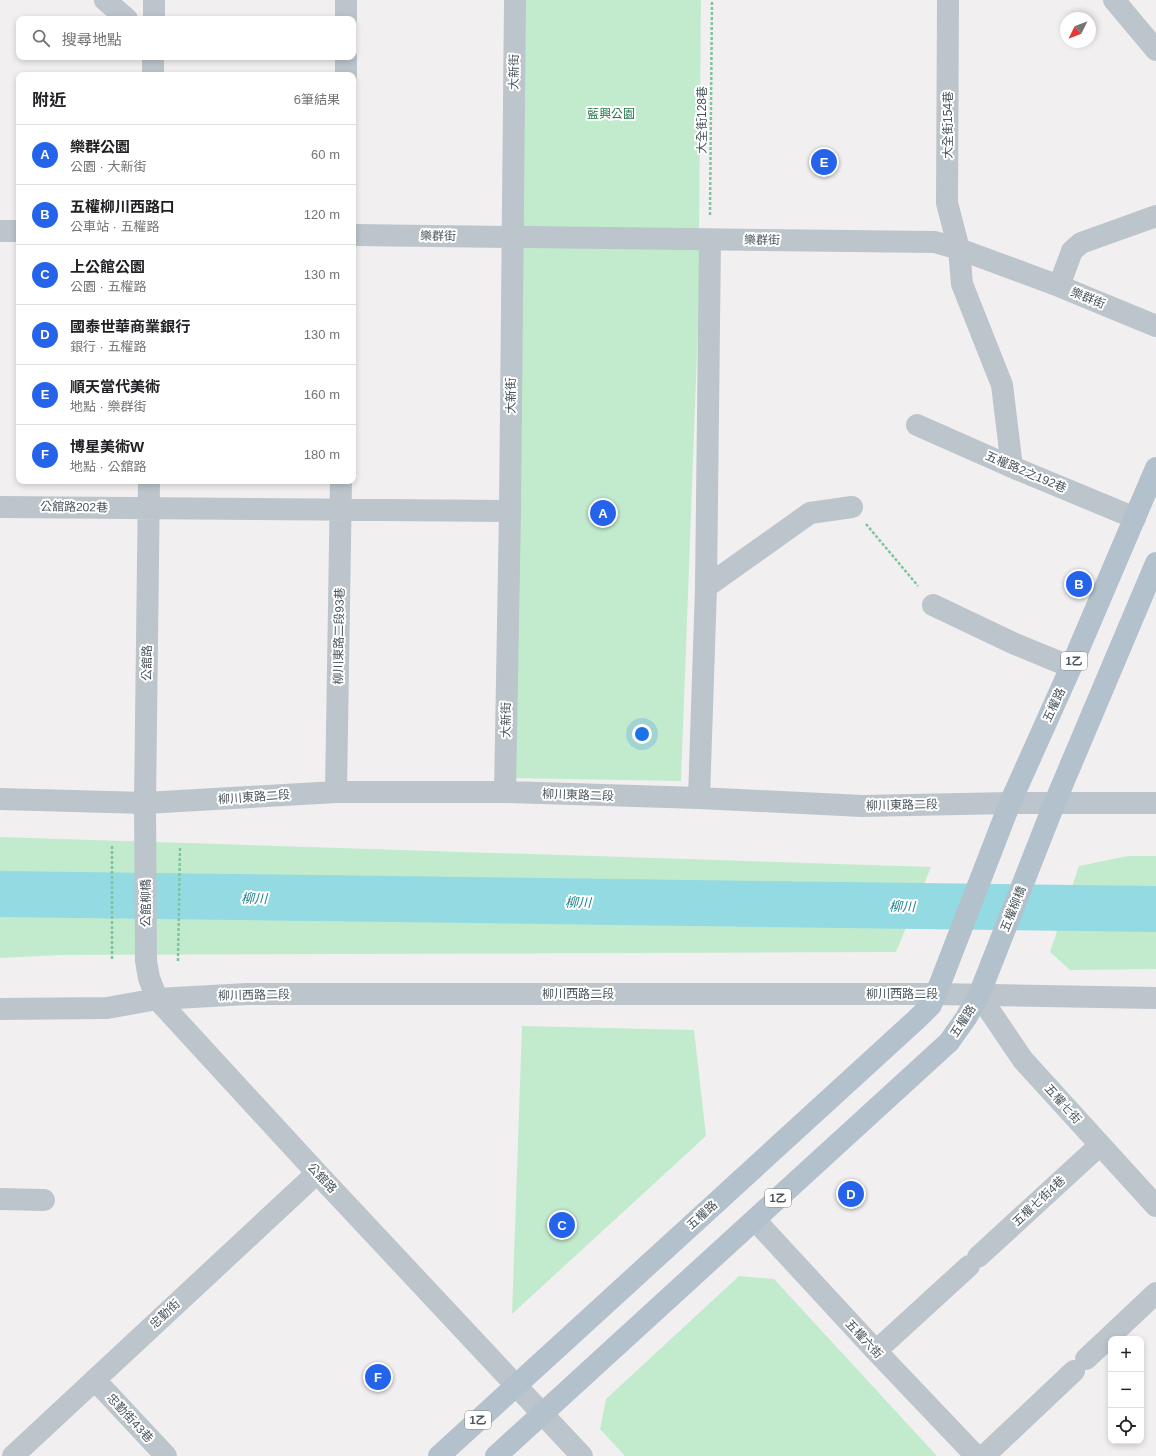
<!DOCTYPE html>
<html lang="zh-TW">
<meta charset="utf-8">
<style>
:root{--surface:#fff;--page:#f6f6f6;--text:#202124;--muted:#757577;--line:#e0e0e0;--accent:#2563eb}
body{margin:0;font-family:Arial,"Noto Sans TC",sans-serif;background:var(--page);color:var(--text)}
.controls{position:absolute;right:12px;bottom:12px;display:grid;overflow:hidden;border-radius:8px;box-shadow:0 2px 6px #0003}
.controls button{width:36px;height:36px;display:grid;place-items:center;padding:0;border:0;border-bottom:1px solid var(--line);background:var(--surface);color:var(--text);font:20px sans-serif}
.compass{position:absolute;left:1060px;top:12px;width:36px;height:36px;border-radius:50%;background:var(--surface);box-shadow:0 2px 6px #0003;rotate:227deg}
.you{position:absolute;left:642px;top:734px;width:14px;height:14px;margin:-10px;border:3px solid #fff;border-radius:50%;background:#1a73e8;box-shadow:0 0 0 6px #1a73e833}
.badge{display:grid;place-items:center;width:26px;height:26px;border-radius:50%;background:var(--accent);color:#fff;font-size:13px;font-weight:700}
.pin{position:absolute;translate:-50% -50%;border:2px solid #fff;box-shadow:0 1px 4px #0006}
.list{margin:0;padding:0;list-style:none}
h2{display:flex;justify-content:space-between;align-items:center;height:52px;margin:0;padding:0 16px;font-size:17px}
h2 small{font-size:13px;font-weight:400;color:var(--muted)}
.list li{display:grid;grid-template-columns:26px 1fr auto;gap:12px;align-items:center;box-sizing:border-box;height:60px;padding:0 16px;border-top:1px solid var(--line)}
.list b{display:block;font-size:15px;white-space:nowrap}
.list p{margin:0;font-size:13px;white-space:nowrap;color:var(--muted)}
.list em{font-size:13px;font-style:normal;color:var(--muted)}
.icon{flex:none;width:22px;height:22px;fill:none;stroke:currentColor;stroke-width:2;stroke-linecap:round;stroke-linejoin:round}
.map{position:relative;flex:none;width:1156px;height:1456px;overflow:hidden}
.search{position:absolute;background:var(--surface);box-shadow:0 2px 6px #0003;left:16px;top:16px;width:340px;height:44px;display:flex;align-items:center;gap:10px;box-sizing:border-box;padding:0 14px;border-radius:8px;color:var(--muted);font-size:15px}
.panel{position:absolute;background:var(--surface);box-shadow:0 2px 6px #0003;left:16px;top:72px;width:340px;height:412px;border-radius:8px}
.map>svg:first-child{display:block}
.green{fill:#c2ebce}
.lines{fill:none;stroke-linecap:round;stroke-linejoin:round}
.river{stroke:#94dae3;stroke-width:46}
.path{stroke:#7ec59b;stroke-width:2.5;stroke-dasharray:3 2;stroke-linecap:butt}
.minor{stroke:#bcc5cb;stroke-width:22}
.major{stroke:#b2c1cb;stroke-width:22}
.labels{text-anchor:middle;stroke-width:4;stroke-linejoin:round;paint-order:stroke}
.shield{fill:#fff;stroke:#80878c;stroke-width:1}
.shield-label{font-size:11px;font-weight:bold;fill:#49545b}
.street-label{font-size:12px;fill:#49545b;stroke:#fff}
.park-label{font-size:12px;fill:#207643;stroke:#fff}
.water-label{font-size:13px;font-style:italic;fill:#1a828e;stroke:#fff}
</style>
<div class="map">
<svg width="1156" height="1456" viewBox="0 0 1156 1456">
<rect width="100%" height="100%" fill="#f2eff0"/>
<path class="green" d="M524,0h177l-2,232 -179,-4z
M518,245l183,2 -20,534 -171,-3z
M0,837l931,30 -35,85 -835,3 -61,3z
M1128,856h28v113l-86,1 -20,-18 29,-86z
M522,1026l172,4 12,106 -194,178z
M739,1276l35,3 163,177h-312l-25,-27 6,-30z"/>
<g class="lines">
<path class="river" d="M0,894l1156,15"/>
<path class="path" d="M710,215l2,-215
M866,524l52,62
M112,846v114
M178,961l2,-115"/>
<path class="minor" d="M105,0l22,19
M346,0v19
M948,0l-1,203 12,46 3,35 40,101 10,82
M1114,0l42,50
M154,19v-19
M346,57v18
M153,75v-18
M0,231h19
M353,235l582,7 24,7 100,37 97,40
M1059,286l13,-35 9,-8 75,-27
M917,425l95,42 123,51
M149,481l-4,322 1,158 3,17 8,21 160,174 265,283
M0,507l510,4
M706,587l104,-74 42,-6
M933,605l82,39 56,23
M336,792l5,-311
M505,792l5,-281 5,-511
M699,798l7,-211 4,-347
M0,799l145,4 191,-11h169l194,6 163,8 148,-3h146
M979,995l44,65 133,146
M0,1009l107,-1 50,-9 90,-5h689l220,4
M0,1199l44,1
M755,1220l121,131 100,105
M978,1257l122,-112
M876,1351l93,-85
M1086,1359l70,-66
M95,1380l71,76
M13,1456l304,-283
M984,1456l90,-85"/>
<path class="major" d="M439,1456l478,-437 14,-14 5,-11 74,-191 61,-136 85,-199
M496,1456l453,-414 17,-24 13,-23 76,-193 101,-239"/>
</g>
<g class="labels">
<g class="shield">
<rect x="1061" y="652" width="26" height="18" rx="3"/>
<rect x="765" y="1189" width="26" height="18" rx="3"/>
<rect x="465" y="1411" width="26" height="18" rx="3"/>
</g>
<g class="shield-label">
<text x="1074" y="665">1乙</text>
<text x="778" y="1202">1乙</text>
<text x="478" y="1424">1乙</text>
</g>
<g class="street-label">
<text transform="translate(514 72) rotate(-89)" y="4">大新街</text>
<text transform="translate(702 120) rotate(-90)" y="4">大全街128巷</text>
<text transform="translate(948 125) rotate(-90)" y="4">大全街154巷</text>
<text transform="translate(438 236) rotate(1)" y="4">樂群街</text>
<text transform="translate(762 240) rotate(1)" y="4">樂群街</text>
<text transform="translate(1088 298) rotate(22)" y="4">樂群街</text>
<text transform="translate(511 396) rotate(-90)" y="4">大新街</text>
<text transform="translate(1026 472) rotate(23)" y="4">五權路2之192巷</text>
<text transform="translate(74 507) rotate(1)" y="4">公舘路202巷</text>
<text transform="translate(339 636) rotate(-89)" y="4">柳川東路二段93巷</text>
<text transform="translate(147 663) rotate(-89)" y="4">公舘路</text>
<text transform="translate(1054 705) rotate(-65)" y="4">五權路</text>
<text transform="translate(506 720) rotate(-89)" y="4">大新街</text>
<text transform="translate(578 795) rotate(2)" y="4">柳川東路二段</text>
<text transform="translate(254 797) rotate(-4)" y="4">柳川東路二段</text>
<text transform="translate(902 805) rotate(-1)" y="4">柳川東路二段</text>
<text transform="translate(146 903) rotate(-90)" y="4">公館柳橋</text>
<text transform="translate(1013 909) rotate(-68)" y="4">五權柳橋</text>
<text x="578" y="998">柳川西路二段</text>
<text x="902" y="998">柳川西路二段</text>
<text transform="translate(254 995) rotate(-1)" y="4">柳川西路二段</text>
<text transform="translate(963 1021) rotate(-57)" y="4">五權路</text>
<text transform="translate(1063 1104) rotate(48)" y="4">五權七街</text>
<text transform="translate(322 1178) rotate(47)" y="4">公舘路</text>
<text transform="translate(1039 1201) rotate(-43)" y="4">五權七街4巷</text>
<text transform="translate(702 1215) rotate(-42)" y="4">五權路</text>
<text transform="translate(165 1314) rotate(-43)" y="4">忠勤街</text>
<text transform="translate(864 1339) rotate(47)" y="4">五權六街</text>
<text transform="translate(130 1418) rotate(47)" y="4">忠勤街43巷</text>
</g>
<g class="park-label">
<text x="611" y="118">藍興公園</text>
</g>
<g class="water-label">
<text transform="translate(254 898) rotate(1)" y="5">柳川</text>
<text transform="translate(578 902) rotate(1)" y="5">柳川</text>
<text transform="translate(902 906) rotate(1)" y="5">柳川</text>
</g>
</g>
</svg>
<div class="controls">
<button>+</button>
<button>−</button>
<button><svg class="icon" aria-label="locate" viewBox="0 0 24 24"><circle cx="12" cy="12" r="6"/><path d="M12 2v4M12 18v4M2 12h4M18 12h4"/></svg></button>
</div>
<svg class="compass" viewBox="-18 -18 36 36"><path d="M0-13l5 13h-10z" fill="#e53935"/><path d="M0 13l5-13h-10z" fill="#757577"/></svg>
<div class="you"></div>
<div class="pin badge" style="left:603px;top:513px">A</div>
<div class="pin badge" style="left:1079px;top:584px">B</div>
<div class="pin badge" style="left:562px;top:1225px">C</div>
<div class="pin badge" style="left:851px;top:1194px">D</div>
<div class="pin badge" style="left:824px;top:162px">E</div>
<div class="pin badge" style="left:378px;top:1377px">F</div>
<div class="search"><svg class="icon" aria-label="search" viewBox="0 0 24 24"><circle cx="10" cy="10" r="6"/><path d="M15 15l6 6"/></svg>搜尋地點</div>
<section class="panel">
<h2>附近<small>6筆結果</small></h2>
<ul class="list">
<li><span class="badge">A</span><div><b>樂群公園</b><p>公園 · 大新街</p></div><em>60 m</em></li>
<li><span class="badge">B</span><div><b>五權柳川西路口</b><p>公車站 · 五權路</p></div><em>120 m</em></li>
<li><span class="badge">C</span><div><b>上公館公園</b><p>公園 · 五權路</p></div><em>130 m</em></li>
<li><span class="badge">D</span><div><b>國泰世華商業銀行</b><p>銀行 · 五權路</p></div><em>130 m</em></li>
<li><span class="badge">E</span><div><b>順天當代美術</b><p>地點 · 樂群街</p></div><em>160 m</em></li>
<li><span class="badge">F</span><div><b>博星美術W</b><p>地點 · 公舘路</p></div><em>180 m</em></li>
</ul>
</section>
</div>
